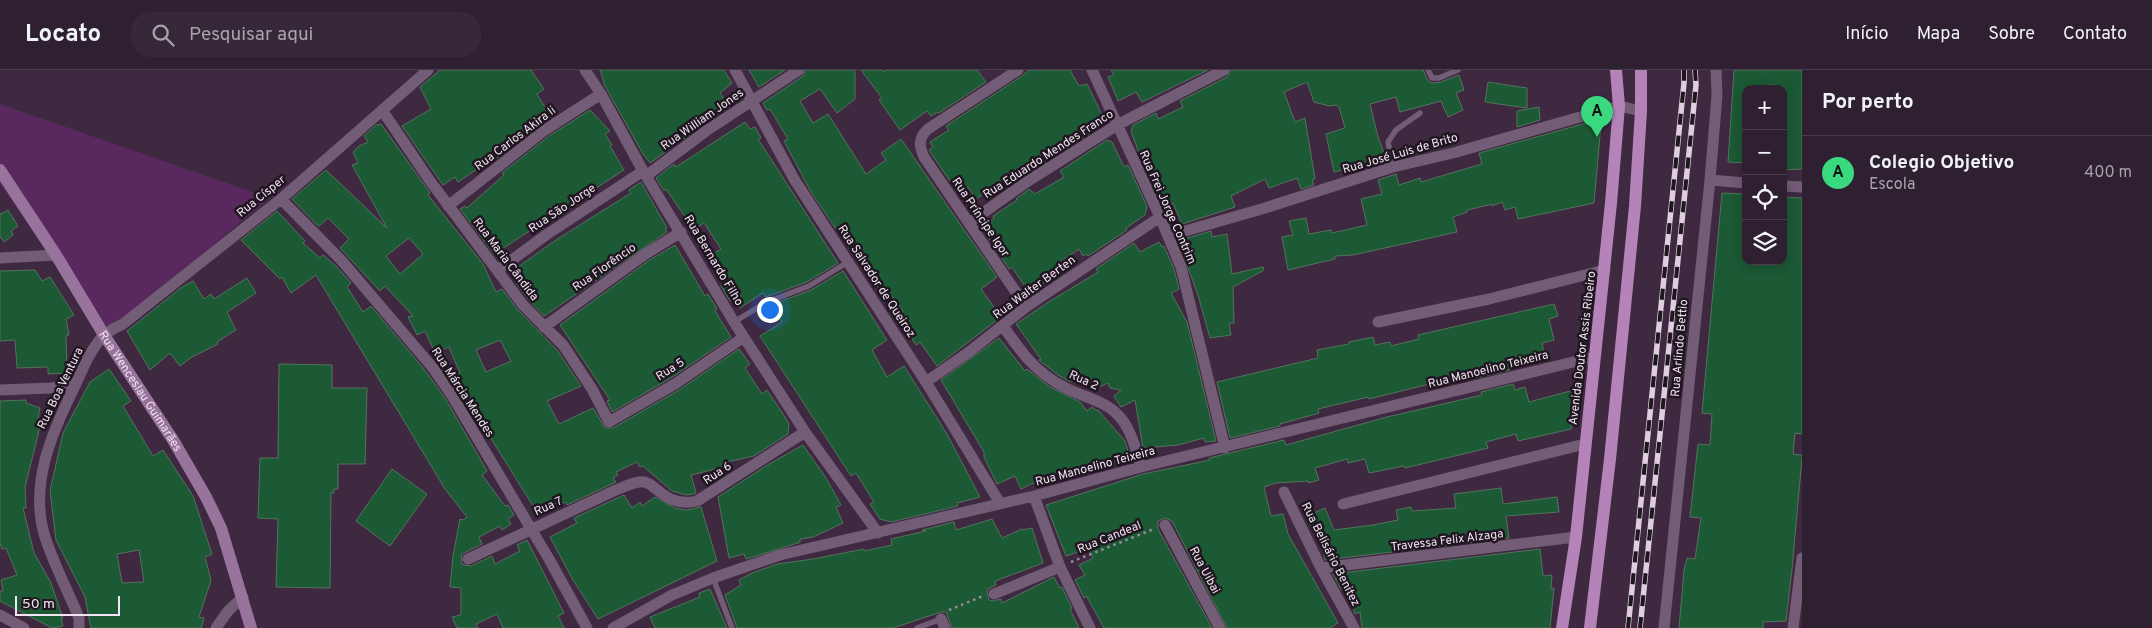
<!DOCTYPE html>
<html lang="pt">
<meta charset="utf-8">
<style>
:root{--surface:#2e1f31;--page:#362739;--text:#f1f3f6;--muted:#a7a2ab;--line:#493d4d;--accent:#3ad87f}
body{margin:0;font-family:Overpass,sans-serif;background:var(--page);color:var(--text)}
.controls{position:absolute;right:15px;top:15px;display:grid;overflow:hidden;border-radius:10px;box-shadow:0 2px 12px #0003}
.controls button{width:45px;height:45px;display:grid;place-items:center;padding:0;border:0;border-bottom:1px solid var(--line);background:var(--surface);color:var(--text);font:25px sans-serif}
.scale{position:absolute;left:15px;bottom:12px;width:105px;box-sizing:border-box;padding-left:5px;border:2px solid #f2e4f3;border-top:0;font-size:14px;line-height:18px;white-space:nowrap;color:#f2e4f3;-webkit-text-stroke:4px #1f1620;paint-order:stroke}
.you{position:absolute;left:769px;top:239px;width:18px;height:18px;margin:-12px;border:4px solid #fff;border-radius:50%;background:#1a73e8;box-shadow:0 0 0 8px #1a73e833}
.badge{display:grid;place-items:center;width:32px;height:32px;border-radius:50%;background:var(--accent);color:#111;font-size:16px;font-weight:700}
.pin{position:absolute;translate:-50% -41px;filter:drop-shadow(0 1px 2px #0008)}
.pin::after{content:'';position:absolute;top:26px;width:18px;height:15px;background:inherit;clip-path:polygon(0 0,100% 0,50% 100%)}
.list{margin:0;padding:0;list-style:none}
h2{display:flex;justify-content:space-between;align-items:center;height:65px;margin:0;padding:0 20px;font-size:21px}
h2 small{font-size:16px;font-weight:400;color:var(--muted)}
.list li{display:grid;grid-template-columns:32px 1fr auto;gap:15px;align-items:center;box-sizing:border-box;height:75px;padding:0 20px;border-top:1px solid var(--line)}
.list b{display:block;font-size:19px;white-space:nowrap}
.list p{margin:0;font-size:16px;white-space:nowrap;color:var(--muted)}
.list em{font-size:16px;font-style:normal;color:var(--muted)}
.icon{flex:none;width:28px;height:28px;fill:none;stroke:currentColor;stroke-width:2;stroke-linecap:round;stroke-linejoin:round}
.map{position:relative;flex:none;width:1802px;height:558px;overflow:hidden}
header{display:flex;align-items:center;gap:30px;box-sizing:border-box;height:70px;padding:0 25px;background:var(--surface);border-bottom:1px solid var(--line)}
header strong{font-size:24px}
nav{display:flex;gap:28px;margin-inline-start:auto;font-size:18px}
.search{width:350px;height:45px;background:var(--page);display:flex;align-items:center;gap:12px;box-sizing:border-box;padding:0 18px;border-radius:20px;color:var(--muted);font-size:19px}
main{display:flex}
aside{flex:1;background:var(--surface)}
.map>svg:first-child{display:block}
.green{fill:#58285e}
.building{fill:#1c5935;stroke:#54735d;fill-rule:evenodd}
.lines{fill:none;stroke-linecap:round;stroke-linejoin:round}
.path{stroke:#9c8b9e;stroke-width:2.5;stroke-dasharray:2.5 4;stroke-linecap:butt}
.lane{stroke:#735c76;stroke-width:5.5}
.street{stroke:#735c76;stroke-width:11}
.secondary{stroke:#98739c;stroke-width:12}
.primary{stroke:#b484b9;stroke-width:12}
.rail-casing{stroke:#decfdf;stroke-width:5.5}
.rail{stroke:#1f1620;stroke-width:4;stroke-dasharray:11;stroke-linecap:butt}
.labels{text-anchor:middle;stroke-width:5;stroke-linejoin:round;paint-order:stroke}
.street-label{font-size:12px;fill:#f2e4f3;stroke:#1f1620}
</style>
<header>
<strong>Locato</strong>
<div class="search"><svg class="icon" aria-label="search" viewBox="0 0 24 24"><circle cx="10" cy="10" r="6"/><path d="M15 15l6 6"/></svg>Pesquisar aqui</div>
<nav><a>Início</a><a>Mapa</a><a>Sobre</a><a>Contato</a></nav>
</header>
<main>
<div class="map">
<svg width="1802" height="558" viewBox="0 0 1802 558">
<rect width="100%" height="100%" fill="#3e2941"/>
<path class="green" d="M0,34l270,94 -166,137 -104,-151z"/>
<path class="building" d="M440,0h91l13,19 -7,5 14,23 -58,44 -1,-2 -34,23 -3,-5 -12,8 -41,-59 29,-17 -11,-22z
M600,0h124l8,13 -12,10 9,13 -79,57 -7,-9 -38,-68z
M749,0h36l-26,17z
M806,0h49v29l-18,14 -17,-24 -20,12 13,22 15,-9 38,60 20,-14 -5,-7 20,-14 96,138 -16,12 20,28 -64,49 -17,-24 -4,3 -19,-30 6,-4 -14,-19 -5,4 -46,-68 -2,1 -25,-37 -27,-51 4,-2 -18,-30 -3,1 -4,-7 40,-27z
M861,0h21l2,2 3,-2h90l9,12 -47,31 -1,-1 -7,4 -4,-5 -27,19 -21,-30 3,-2z
M1029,0h41l9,16 8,-2 15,31v4l-16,11 5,3 -34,21 -4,-7 -35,24 3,6 -13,9 -4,-7 -28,20 -8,-12 -10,6 -27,-40 -2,-3 4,-3 -3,-5 19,-12 -3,-4 76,-50z
M1111,0h97l-66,32 -6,-10 -18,9 -10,-24 6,-2z
M1231,0h192l5,11 4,2 9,-1 18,-7 5,15 -8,3 7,17 -15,7 -7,-16 -41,11 -4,-15 -26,7 8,33 9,24 -40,13 -1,-5 -12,3 -8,-38 19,-6 -6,-21 -3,-2 -7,1 -15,-4 -7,-20 -23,10 11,30 10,-4 10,61 -3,1 2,5 -13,4 -4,-11 -28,10 -4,-9 -34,17 4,11 -53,17 -9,-21 -8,3 -25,-50 -9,-25 2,-6 23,-12 2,6 25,-12 -3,-6 47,-24z
M1734,0h68v99l-19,1v-32h3l-3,-49h-8v-4l-26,1v3h-3v74l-18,-1z
M1488,12l39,6v20l-42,-6z
M1539,37l1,13 -23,7v-16z
M590,40l20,21 -5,3 7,11 -2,1 14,24 -130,84 -34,-45 5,-3 2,2 37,-33 -2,-2 47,-37z
M1597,50l4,4 -7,79 -76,16 -3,-12 -10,3 -3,-8 -10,4v-2l-25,6v2l-14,5 4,15 -104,23 -18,1v3l-47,11 -6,-33 11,-2 -4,-14 17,-3 3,16 22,-4 1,3 35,-8 -6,-26 21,-5 -4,-14 18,-6 3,11 21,-7 1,4 61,-18 -3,-11z
M745,52l5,7 5,-2 6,11 -3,1 80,124 -31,19 -41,15 -3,-4 -23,15 -6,-10 -4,3 -9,-15 4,-2 -17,-27 13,-8 -17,-26 -10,7 -28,-41 -2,2 -8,-13 18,-14 2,3z
M381,54l49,69 -2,2 55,69 13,28 6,-3 16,21 39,40 24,36 -34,15 12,23 34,-16 12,20h8l66,-38 60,-41 11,15 -5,4 17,26 5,-4 16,24 6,10 -1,10 -34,22 -32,7 1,4 -32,8 5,18 -2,1 -8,1 -14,-4 -29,-25 -3,1 -3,-5 -21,10 2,3 -5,3 3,4 -49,23 -1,-3 -5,2 -1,-3 -22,13 -86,-138 8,-3 -11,-26 -14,6 -10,-22 -8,4 -9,-18 5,-1 -28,-30 -5,5 -40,-43 9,-9 -21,-21 -9,8 -2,-1 -25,-26 34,-29 61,58 -35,-63 6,-2 -5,-11 6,-6 9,-4 -4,-6 12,-11zM409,168l14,16 -23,20 -14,-18zM500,270l11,21 -25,11 -10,-22z
M1107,70l5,2 12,25 4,-2 19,41 -2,9 -19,13 1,2 -39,26 -2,-2 -3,2 -4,-7 -20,14 4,6 -28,20 -2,-2 -7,1 -14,-21 -3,2 -20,-30 6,-5 -7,-11 6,-4 -1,-3 24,-16 -1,-1 13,-10 6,5 29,-17 -4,-6z
M641,112l26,46 -2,1 2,3 -123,84 -15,-16 -13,-17 3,-2 -8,-9 45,-32 75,-47 -2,-3z
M1722,123l24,1v67h37v-64l19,1v236l-7,-1 -2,21 9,1v3l-10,111 -6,52 -23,1v6h-84l5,-58 3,-12 8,1 6,-41 -11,-1 8,-73 12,1 2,-31 -10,-1z
M8,140l10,16 -7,5 2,4 -9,7 -3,-5 -1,1v-25l1,1z
M277,141l28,30 -2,2 17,15 3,-3 13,11 15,17 -4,4 16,25 8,-6 53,63 21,29 42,73 -5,4 23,31 3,-1 6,10 -6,4 3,5 -9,6 -2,-4 -21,11 3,7 -20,10 -1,9 3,2 7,1 21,-10 3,8 25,-13 -3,-6 10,-5 37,73 -6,3 6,12h-61l-6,-14 -21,10 2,4h-21l-5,-11 9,-2v-27l-11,-1 3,-31 7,-37 3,1 4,-3 -22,-28 -129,-214 -25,18 -9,-16 -2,2 -39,-39z
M1211,161l1,6 15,-3 5,40 31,-7 1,3 -31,17 1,36h-5l2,12 -21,3 -12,-43 -20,-54z
M1159,172l3,5 2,-1 10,23 5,20 -8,4 16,29 29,119 -11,1 -1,-4 -26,7 -35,3 -8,-48 -14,7 -7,-11 7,-6 -11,-2 -2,-5 -7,3 -32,-5 -11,-6 -19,-15 2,-1 -25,-35 31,-21 51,-31 -2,-3 38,-26 6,9z
M675,175l30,51 3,-2 9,15 -2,2 16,26 -60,41 -59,34 -5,-11 3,-1 -50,-75 88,-64z
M35,200l7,11 8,-4 24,38 -8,4 3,16 -3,1 1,37 -19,1v-7l-31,1 -2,-28 -15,1v-70z
M843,201l44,69 -15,10 15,27 17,-11 43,68 33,63 -23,6 1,3 -67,16 -11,-3 -10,-15 4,-2 -18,-29 -5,3 -91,-140 22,-14 -11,-17 40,-15z
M247,208l9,15 -29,19 9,18 -19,12 1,2 -26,13 -12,9 -10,-13 -20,17 -23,-39 55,-44 11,-6 11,18 7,-5 3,5z
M1554,234l4,12 -9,3 5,21 -12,3 3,14 -36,9 1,4 -33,8 -1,-4h-6l-101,25 -1,-2 -50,12 1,4 -39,11v2l-50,12 -13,-56 101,-24 -1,-8 32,-6v-2l24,-5 2,8 15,-3 1,4 28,-7 -1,-4z
M999,268l26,33 2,-2 23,18 30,15 7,9 5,-4 5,4 1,-1 27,31 5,17 -99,26 -10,5 -6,-13 -18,8 -13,-27v-5l-43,-72z
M279,294l53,1v23h35l-2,76h-27v25h-4v4h-3l-1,95 -54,-1 2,-68 -20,-1 2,-60h18z
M109,299l22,32 -8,5 30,50 10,-6 30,46 19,58 -7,3 6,23 -12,37 5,1 -3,10h-110l-6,-31 -29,-57 -6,-49 13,-58 27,-51zM139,480l5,32 -22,1 -5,-29z
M1513,314l2,6 10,-3 4,15 45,-12 -3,39 -53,12 -2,-7 -30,8 2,6 -83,20 -1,-2 -35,7 -4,-14 -17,4 -1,-4 -32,9 4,12 -11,3v-2l-32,2 -12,4 7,29 12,-2 5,20 50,89 -8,5h-103l-55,-107 -7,-3 -7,3v8l54,99h-108l-16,-29 -1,-3 -3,2 -9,-18 10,-5 -6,-10 14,-7 -4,-10 -23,8 -20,-51 97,-31 67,-14 -1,-2 75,-18 2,5 101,-28 95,-22 -1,-3z
M26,330v3l14,5 -2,10 4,1 -17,68 1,21h-3l11,45 17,30 12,35h-2l2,8 -11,2 -52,-27v-10h3l-2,-11 16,-5 -11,-27 -4,1 -2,-6v-142z
M803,375l23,33 15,27 -5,2 7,16 -30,14 -13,2v3l-2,1 -52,16 -2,-5 -15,4 -11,-61 51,-33z
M392,399l35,25 -37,52 -34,-25z
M1501,418l2,16 54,-7 2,15 -53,4 3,22 -184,22 -8,-34 -5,3 -5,-13 18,-8 9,22 39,-5 25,-5 -2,-10 15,-3 1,4 44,-3 -2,-14z
M624,425l8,13 8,-6 2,4 13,-9 20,11 11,2 15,-3 16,54 -119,58 -25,-39 -23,-43 27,-14 -3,-5z
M992,449l10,19 20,-9 1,1 9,-2 11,35 -48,18 1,4 -8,4 -1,4 2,7 4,1 8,-2 1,4 52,-26 6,11 2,-1 10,21 -2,1 9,19h-127l-6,-16h-5l-48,16h-156l-12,-33 16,-10 -2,-5 13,-7 25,-9 36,-5 51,-10v2l28,-6 -1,-6 35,-8 -4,-1 32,-8 2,8z
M1540,479l3,27 9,-1 -1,14 3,-1 -4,40h-188l-2,-16 -5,2 -1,-2 -1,-16h-4l-1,-8 -7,1 -8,-15z
M710,519l17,39h-72l-5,-11 50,-20 -1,-4z"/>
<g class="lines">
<path class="path" d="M1071,492l83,-33
M949,540l34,-14"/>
<path class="lane" d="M1428,0l4,8h7l19,-8
M1393,97l-5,-25 8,-12 24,-17
M734,252l33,-20 42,-16 39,-24
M713,508l19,50
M917,558l24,-9"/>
<path class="street" d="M585,0l16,24 42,77 91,151 71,110 73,101
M735,0l59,109 132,203 74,121
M1018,0l-90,59c-10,9 -9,17 -4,28l102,150
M1092,0l68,147 21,50 44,181
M382,40l48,71 93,124 40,40 29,44 17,33 66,-38 69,-47
M646,106l60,-45 93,-61
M1710,110l36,3
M1783,116l19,1
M281,129l61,62 91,107 18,26 98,165 38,69
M448,136l97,-76 56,-36
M969,153l59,-42 89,-56 107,-55
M1168,166l97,-28 128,-41 60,-14 166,-47 22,5
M0,188l56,-3
M498,200l48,-35 97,-64
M1378,252l111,-23 116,-29
M1003,256c18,26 32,46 61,61 18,10 40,13 54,28 13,13 18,35 23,52
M544,257l100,-72 37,-23
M926,312l43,-30 57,-45 134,-90
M0,320l51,-2 25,-4
M1284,422l37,76 33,60
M1034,426l26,71 30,61
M1343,434l242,-60
M1165,455l55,103
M468,489l148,-69c7,-3 16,-7 23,-8 17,-3 24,27 58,19l108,-69
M1321,498l255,-31
M994,524l66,-27
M0,545l24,13
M941,549l4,9
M79,558v-10c-11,-27 -25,-53 -34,-81 -16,-51 6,-103 29,-149 8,-17 16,-38 29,-52 5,-5 14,-9 20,-12l158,-125 147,-129
M216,558l12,-17 15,-14
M613,558l59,-33 41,-17 67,-23 254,-59 107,-29 453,-110
M1664,558l46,-448 7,-85 -1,-25
M1793,558l9,-70"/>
<path class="secondary" id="s1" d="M0,100l56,85 48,80 69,105 33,57 15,31 30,100"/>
<path class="primary" d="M1562,558l14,-91 35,-334 8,-97 -3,-36
M1590,558l20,-169 25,-253 6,-95v-41"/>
<defs>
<path id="rail" d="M1628,558l56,-545v-13
M1640,558l56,-543 -1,-15"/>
</defs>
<use href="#rail" class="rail-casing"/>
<use href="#rail" class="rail"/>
</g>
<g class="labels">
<g class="street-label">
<text transform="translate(702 49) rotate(-35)" y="4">Rua William Jones</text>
<text transform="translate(515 68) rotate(-37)" y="4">Rua Carlos Akira Ii</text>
<text transform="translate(1400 83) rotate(-16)" y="4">Rua José Luis de Brito</text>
<text transform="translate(1048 84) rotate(-33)" y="4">Rua Eduardo Mendes Franco</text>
<text transform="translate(261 126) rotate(-39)" y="4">Rua Císper</text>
<text transform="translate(1168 137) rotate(66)" y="4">Rua Frei Jorge Contrim</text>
<text transform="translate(562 138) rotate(-34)" y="4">Rua São Jorge</text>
<text transform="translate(981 147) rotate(56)" y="4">Rua Príncipe Igor</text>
<text transform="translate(506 189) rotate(53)" y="4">Rua Maria Cândida</text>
<text transform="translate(714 190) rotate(59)" y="4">Rua Bernardo Filho</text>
<text transform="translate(604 197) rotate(-35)" y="4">Rua Florêncio</text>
<text transform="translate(877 211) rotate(57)" y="4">Rua Salvador de Queiroz</text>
<text transform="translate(1034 217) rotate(-36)" y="4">Rua Walter Berten</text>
<text transform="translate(1582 278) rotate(-83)" y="4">Avenida Doutor Assis Ribeiro</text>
<text transform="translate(1679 278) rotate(-85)" y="4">Rua Arlindo Bettio</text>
<text transform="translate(670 299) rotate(-32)" y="4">Rua 5</text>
<text transform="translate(1488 299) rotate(-14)" y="4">Rua Manoelino Teixeira</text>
<text transform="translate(1084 310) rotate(24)" y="4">Rua 2</text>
<text transform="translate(60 318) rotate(-64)" y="4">Rua Boa Ventura</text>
<text dy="4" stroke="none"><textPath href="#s1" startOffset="262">Rua Wenceslau Guimarães</textPath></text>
<text transform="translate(463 322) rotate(57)" y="4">Rua Márcia Mendes</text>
<text transform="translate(1095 396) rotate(-15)" y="4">Rua Manoelino Teixeira</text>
<text transform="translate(717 403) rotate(-33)" y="4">Rua 6</text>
<text transform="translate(548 436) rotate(-25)" y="4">Rua 7</text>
<text transform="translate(1109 467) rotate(-22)" y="4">Rua Candeal</text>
<text transform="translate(1447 470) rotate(-7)" y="4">Travessa Felix Alzaga</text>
<text transform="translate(1331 484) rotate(63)" y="4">Rua Belisário Benitez</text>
<text transform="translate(1205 500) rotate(62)" y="4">Rua Uibai</text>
</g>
</g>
</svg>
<div class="controls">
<button>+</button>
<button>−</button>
<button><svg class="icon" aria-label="locate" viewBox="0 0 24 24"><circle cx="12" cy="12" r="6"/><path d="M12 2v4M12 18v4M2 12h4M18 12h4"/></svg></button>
<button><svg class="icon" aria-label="layers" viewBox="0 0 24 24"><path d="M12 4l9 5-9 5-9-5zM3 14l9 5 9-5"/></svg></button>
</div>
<div class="scale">50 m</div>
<div class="you"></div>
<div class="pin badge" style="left:1597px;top:67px">A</div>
</div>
<aside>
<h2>Por perto<small></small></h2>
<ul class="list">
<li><span class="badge">A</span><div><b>Colegio Objetivo</b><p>Escola</p></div><em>400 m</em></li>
</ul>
</aside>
</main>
